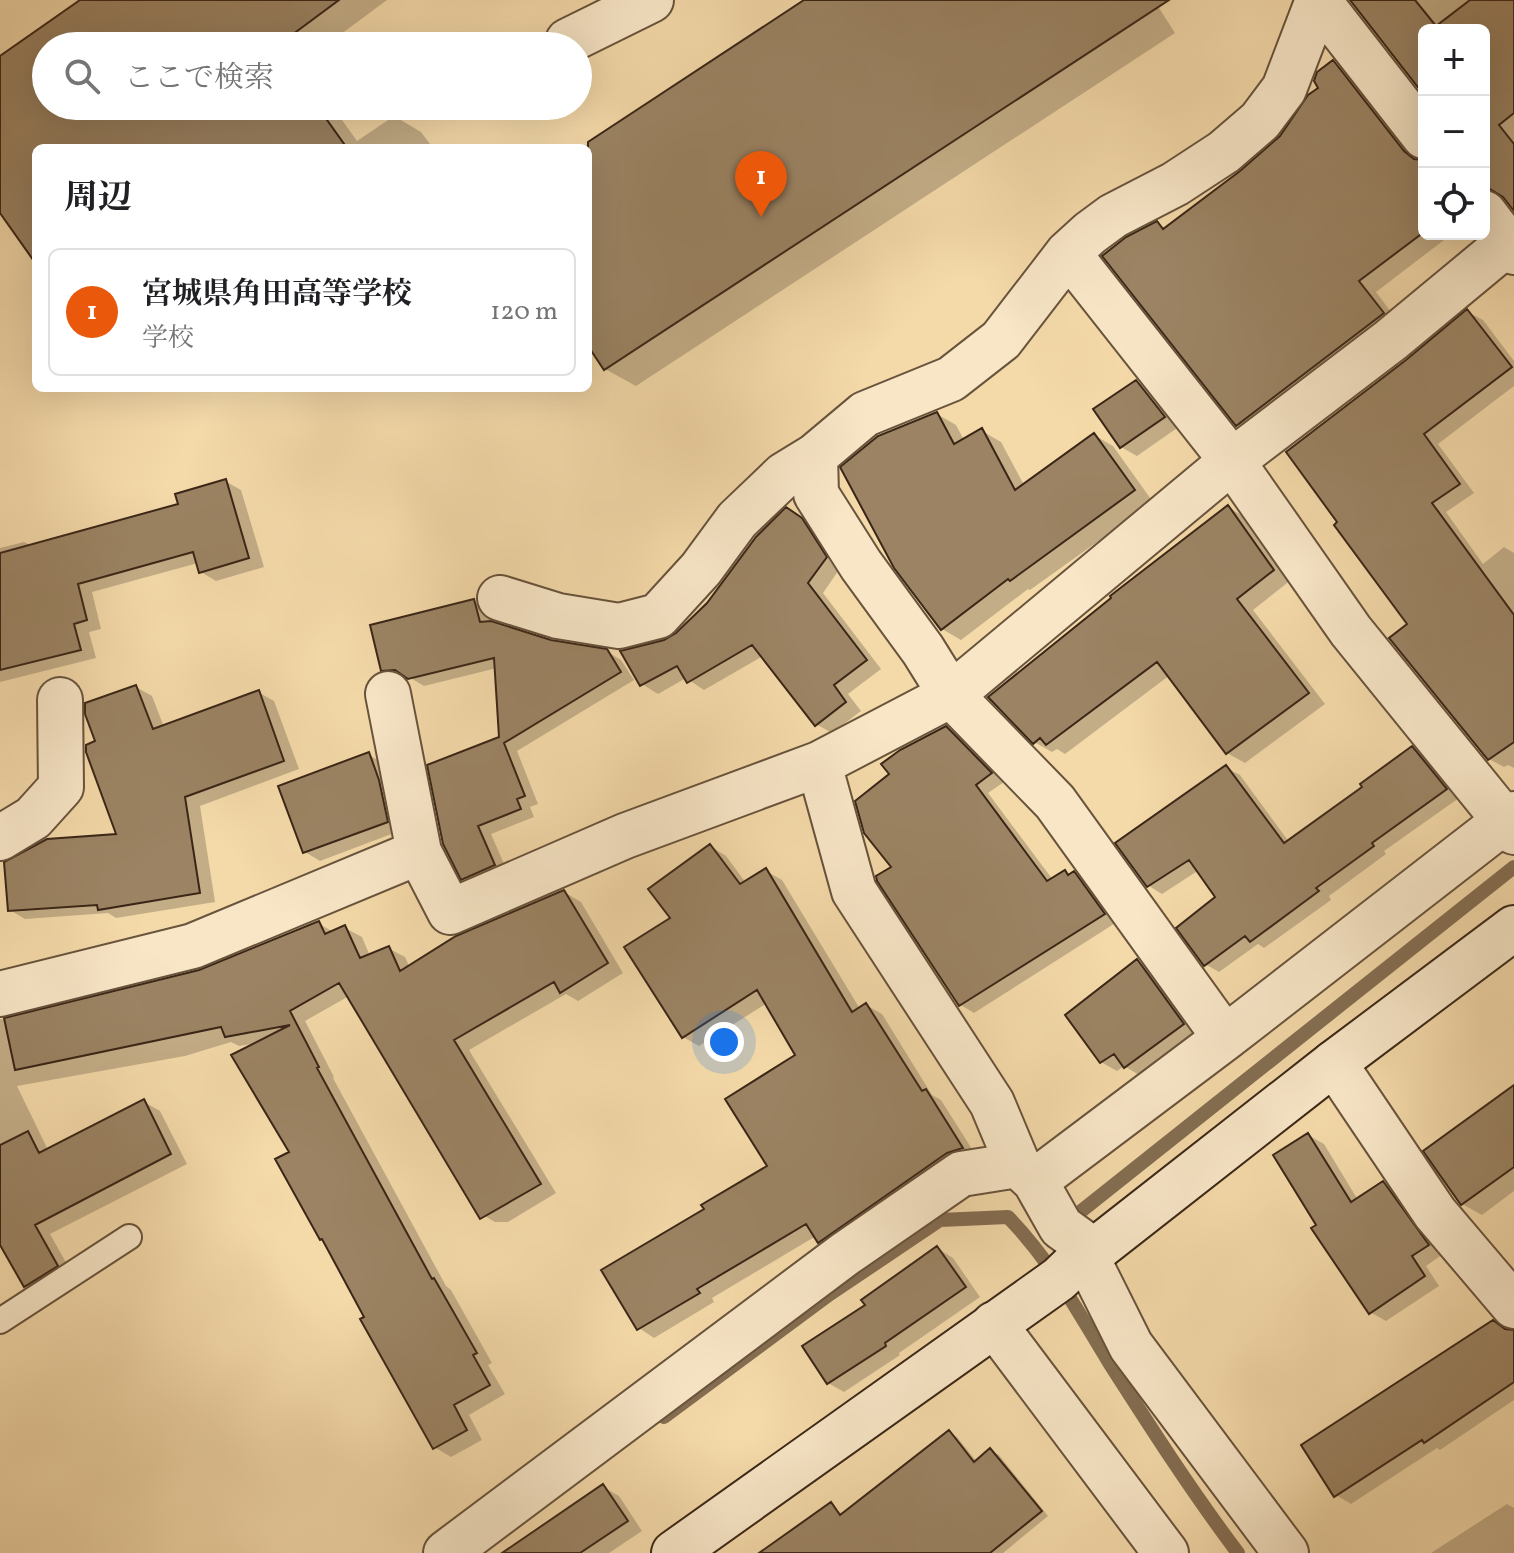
<!DOCTYPE html>
<html lang="ja">
<meta charset="utf-8">
<style>
:root{--surface:#fff;--page:#f2f2f2;--text:#202124;--muted:#757577;--line:#e0e0e0;--accent:#ea580c}
body{margin:0;font-family:Vollkorn,"Noto Serif JP",serif;background:var(--page);color:var(--text)}
.controls{position:absolute;right:24px;top:24px;display:grid;overflow:hidden;border-radius:12px;box-shadow:0 8px 32px #0002}
.controls button{width:72px;height:72px;display:grid;place-items:center;padding:0;border:0;border-bottom:2px solid var(--line);background:var(--surface);color:var(--text);font:40px sans-serif}
.you{position:absolute;left:724px;top:1042px;width:28px;height:28px;margin:-20px;border:6px solid #fff;border-radius:50%;background:#1a73e8;box-shadow:0 0 0 12px #1a73e833}
.badge{display:grid;place-items:center;width:52px;height:52px;border-radius:50%;background:var(--accent);color:#fff;font-size:26px;font-weight:700}
.pin{position:absolute;translate:-50% -66px;filter:drop-shadow(0 2px 4px #0008)}
.pin::after{content:'';position:absolute;top:42px;width:28px;height:24px;background:inherit;clip-path:polygon(0 0,100% 0,50% 100%)}
.list{margin:0;padding:0;list-style:none}
h2{display:flex;justify-content:space-between;align-items:center;height:104px;margin:0;padding:0 32px;font-size:34px}
h2 small{font-size:26px;font-weight:400;color:var(--muted)}
.list li{display:grid;grid-template-columns:52px 1fr auto;gap:24px;align-items:center;box-sizing:border-box;height:128px;margin:0 16px 16px;padding:0 16px;border:2px solid var(--line);border-radius:12px}
.list b{display:block;font-size:30px;white-space:nowrap}
.list p{margin:0;font-size:26px;white-space:nowrap;color:var(--muted)}
.list em{font-size:26px;font-style:normal;color:var(--muted)}
.icon{flex:none;width:44px;height:44px;fill:none;stroke:currentColor;stroke-width:2;stroke-linecap:round;stroke-linejoin:round}
.map{position:relative;flex:none;width:1514px;height:1553px;overflow:hidden}
.search{position:absolute;background:var(--surface);box-shadow:0 8px 32px #0002;left:32px;top:32px;width:560px;height:88px;display:flex;align-items:center;gap:20px;box-sizing:border-box;padding:0 28px;border-radius:44px;color:var(--muted);font-size:30px}
.panel{position:absolute;background:var(--surface);box-shadow:0 8px 32px #0002;left:32px;top:144px;width:560px;height:248px;border-radius:12px}
.map>svg:first-child{display:block}
.shadow{fill:#0003}
.lines{fill:none;stroke-linecap:round;stroke-linejoin:round}
.stream{stroke:#846d51;stroke-width:14}
.building{fill:#9b8363;stroke:#3a2617;stroke-width:2}
.lane-casing{stroke:#68533c;stroke-width:28}
.street-casing{stroke:#68533c;stroke-width:48}
.secondary-casing{stroke:#3a2617;stroke-width:48}
.lane{stroke:#f8e6c7;stroke-width:24}
.street{stroke:#f8e6c7;stroke-width:44}
.secondary{stroke:#f8e6c7;stroke-width:44}
</style>
<div class="map">
<svg width="1514" height="1553" viewBox="0 0 1514 1553">
<rect width="100%" height="100%" fill="#f4d9a9"/>
<filter id="stains"><feTurbulence type="fractalNoise" baseFrequency=".0025" numOctaves="4"/><feColorMatrix values="0 0 0 0 .2 0 0 0 0 .09 0 0 0 0 .02 0 0 0 .5 -.17"/></filter>
<radialGradient id="worn" r=".72"><stop offset=".6" stop-color="#630" stop-opacity="0"/><stop offset="1" stop-color="#630" stop-opacity=".3"/></radialGradient>
<path class="shadow" d="M83,0h304l-62,46h-279v60h286l25,35 37,-25 27,16 12,16h-397v113l-36,-51v-152z
M808,0h346l21,33 -539,353 -31,-17 -17,-27v-194h-6z
M1352,0h162v208l-10,-13 -17,7 -3,5v-177h-60v62z
M1333,63l18,10 70,89h3v72h28l-76,58 24,32 -144,111 -18,-10 -133,-169 52,-32 10,5 75,-57 39,-34 40,-50z
M1468,312l15,8 31,41v25l-76,58 36,49 -28,19 37,52 21,-17 10,6v215l-6,-3 -4,2 -15,-8 -80,-135 -2,-263z
M1136,382l16,9 28,35 -43,30 -16,-9z
M937,414l19,11 8,15 18,-9 19,11 23,43 70,-50 19,11 40,56 -123,88 -2,-1 -67,51 -19,-11z
M225,481l16,9 23,77 -48,14 -15,-9 -3,-9 -106,29 9,37 -12,3 7,26 -96,24v-134l24,-6 8,4 149,-41z
M1228,507l18,11 45,62 -38,30 72,94 -80,59 -18,-10 -57,-78 -105,79 -8,-5 -5,3 -18,-10z
M802,519l16,11 23,37 -18,26 58,76 -33,25 13,17 -29,22 -16,-9 -53,-68 -59,34 -18,-12 -28,16 -16,-10 23,-42 13,-8z
M473,601l15,8 3,14 59,19 56,9 15,9 13,20 -117,71 21,53 -8,3 4,10 -43,17 17,39 -31,14 -14,-9 38,-140 -4,-70 -73,18 -15,-9 -12,1 -14,-9z
M136,687l16,9 12,31 94,-35 16,9 25,68 -99,37 15,96 -99,16 -8,-5 -83,6 -15,-9 108,-74 -20,-94z
M946,728l14,8 44,46 -16,11 65,87 12,-7 5,3 4,-2 14,7 29,41 -143,91 -13,-8 -82,-125 15,-12z
M1412,748l14,8 33,42 -75,53 2,3 -57,42 2,4 -67,48 -6,-4 -39,28 -14,-8 13,-66 -19,-28 -37,24 -13,-8 77,-118 14,7 49,67 76,-55z
M369,755l15,9 18,66 -82,31 -15,-9z
M710,846l16,10 20,27 20,-12 16,9 78,129 6,-4 16,9 50,81 9,5 36,57 -142,94 -16,-9 -3,-6 -104,62 2,4 -60,36 -15,-10 67,-118 64,-43 28,-112 -31,-52 -68,43 -16,-9 -11,-118z
M564,892l17,10 42,71 -45,28 -12,-7 -97,56 87,143 -48,29h-13l-17,-10 -129,-216 -44,25 29,56 -1,1 113,208 5,4 41,73 -4,2 17,29 -36,21 13,25 -31,17 -17,-10 -109,-206 -4,-2 -64,-196 -18,3 -8,-4 -46,14 -168,30 31,64 96,-48 16,9 27,53 -137,70 23,41 -31,20 -16,-9 -26,-45v-222l6,1 194,-48 119,-48 15,8 11,-4 17,9 8,19 18,-8 17,9 5,11z
M1137,961l16,9 45,63 -57,43 -17,-10 -7,5 -16,-9z
M1514,1087v104l-32,24 -20,-11z
M1308,1135l16,9 34,56 25,-17 16,9 44,62 -17,12 13,20 -53,35 -16,-9 -51,-86z
M937,1248l16,10 27,39 -81,56 1,2 -56,37 -16,-9z
M1514,1331v69l-74,50 -3,-2 -86,56 -15,-9 173,-163z
M949,1432l8,5 20,25 14,-11 8,4 49,61 -45,37h-240l68,-49 12,11z
M603,1487l16,9 23,35 -33,22h-59z
M1507,1504l7,4v45h-83z"/>
<g class="lines">
<path class="stream" d="M1065,1224l449,-357
M664,1417l166,-123 110,-74 68,-3c43,44 70,95 102,147 41,64 82,128 128,189"/>
</g>
<path class="building" d="M80,0h259l-62,46h-231v60h271l30,42h-311v116l-36,-51v-157z
M804,0h365l-565,370 -16,-24v-204z
M1350,0h65l21,26 34,-26h44v113l-15,12 15,19v67l-11,-14 -13,-8 -6,-7v-152h-60v65z
M1333,60l71,91 10,8 10,1v72l-65,49 25,32 -148,113 -134,-170 24,-19 31,-16 6,8 77,-58 40,-35 28,-41 10,-7 -4,-7 3,-9z
M1467,309l45,58 -88,67 36,50 -28,19 82,112v127l-26,18 -99,-122 18,-14 -73,-99 3,-3 -51,-70 120,-92z
M1136,380l29,37 -45,31 -27,-39z
M937,412l17,32 28,-16 33,62 79,-57 41,57 -125,91 -2,-2 -67,51 -47,-62 -54,-101 38,-31z
M226,479l23,79 -50,15 -6,-21 -115,32 9,36 -13,4 7,26 -81,20v-117l178,-49 -3,-10z
M1228,505l46,65 -37,29 72,94 -83,61 -69,-92 -111,83 -6,-7 -7,6 -45,-47 123,-99 -1,-2z
M786,507l16,11 25,39 -19,26 59,77 -33,25 12,17 -31,24 -63,-81 -65,38 -10,-17 -37,20 -20,-35 44,-11 12,-7 31,-30 49,-66z
M474,599l6,23 11,-1 60,19 56,9 14,23 -117,71 21,53 -8,3 4,10 -43,17 17,39 -34,15 -18,-36 -16,-79 72,-28 -5,-79 -86,21 -13,-9 -14,1 -11,-46z
M136,685l17,44 106,-39 25,71 -99,36 15,96 -102,17 -1,-5 -89,6 -4,-49 43,-23 69,-5 -30,-82v-7l9,-4 -10,-27v-11z
M946,726l46,47 -16,12 71,96 18,-11 3,5 6,-4 31,43 -146,92 -82,-125 -1,-5 15,-9 -27,-34 -9,-32 34,-27 -8,-10 19,-14z
M1412,746l35,43 -75,54 2,3 -58,42 3,3 -69,51 -5,-6 -41,30 -28,-38 39,-31 -26,-37 -42,27 -32,-44 111,-78 58,78 78,-56 -2,-3z
M369,752l10,28 9,42 -85,31 -25,-67z
M710,844l30,40 26,-16 86,144 14,-9 56,88 4,-2 37,59 -16,5 -129,90 -12,-19 -109,65 3,4 -63,37 -36,-60 103,-61 -3,-4 66,-39 -42,-67 70,-44 -38,-65 -75,48 -58,-91 46,-29 -22,-29z
M564,890l44,73 -48,30 -6,-11 -100,58 87,144 -61,35 -141,-236 -49,28 29,56 -2,1 115,211 2,-1 43,75 -4,2 17,30 -36,20 13,25 -34,19 -73,-130 4,-2 -42,-78 -2,1 -45,-81 14,-7 -58,-97 59,-30 -65,12 -4,-10 -206,43 -11,-52 195,-48 120,-49 6,13 20,-9 15,33 29,-12 11,25 56,-35z
M1137,959l47,65 -60,44 -10,-14 -14,9 -35,-48z
M1514,1085v82l-53,38 -38,-54z
M144,1099l27,55 -136,71 23,41 -34,21 -24,-42v-100l28,-14 11,22z
M1308,1133l43,69 32,-21 46,64 -17,11 13,20 -56,38 -58,-86 5,-3 -43,-70z
M937,1246l29,41 -81,56 1,3 -59,38 -25,-38 63,-41 -4,-5z
M1493,1320l12,9 9,1v52l-90,61 -2,-3 -88,57 -33,-52z
M949,1430l25,32 16,-14 52,63 -52,42h-231l72,-51 9,13z
M603,1484l25,37 -48,32h-78z"/>
<g class="lines">
<defs>
<path id="lane" d="M0,1321l129,-84"/>
<path id="street" d="M1318,0l106,136
M568,41l83,-41
M1484,213l30,39
M1068,253l164,208 119,170 163,201
M500,598l58,18 61,10 39,-10 43,-47 36,-49 47,-45 31,-19
M388,694l31,158
M819,764l35,127 138,212 26,62
M0,838l33,-20 28,-31 -1,-87
M0,994l193,-48 226,-94 31,60 175,-76 194,-72 132,-69 -28,-45 -62,-85 -45,-71 -1,-38 50,-42 86,-35 50,-39 67,-87 22,-20 23,-17 62,-32 49,-32 36,-31 24,-32 34,-89
M1225,1038l-170,-236 -104,-107 281,-234 159,-121 123,-102
M1334,1063l101,150 79,93
M1035,1181l190,-143 289,-224
M1085,1254l46,92 155,207
M994,1324l172,229
M446,1553l399,-299 116,-80 57,-9 17,16 26,46 33,24"/>
<path id="secondary" d="M674,1553l385,-274 26,-25 9,-3 240,-188 180,-135"/>
</defs>
<use href="#lane" class="lane-casing"/>
<use href="#street" class="street-casing"/>
<use href="#secondary" class="secondary-casing"/>
<use href="#lane" class="lane"/>
<use href="#street" class="street"/>
<use href="#secondary" class="secondary"/>
</g>
<rect width="100%" height="100%" filter="url(#stains)"/>
<rect width="100%" height="100%" fill="url(#worn)"/>
</svg>
<div class="controls">
<button>+</button>
<button>−</button>
<button><svg class="icon" aria-label="locate" viewBox="0 0 24 24"><circle cx="12" cy="12" r="6"/><path d="M12 2v4M12 18v4M2 12h4M18 12h4"/></svg></button>
</div>
<div class="you"></div>
<div class="pin badge" style="left:761px;top:217px">1</div>
<div class="search"><svg class="icon" aria-label="search" viewBox="0 0 24 24"><circle cx="10" cy="10" r="6"/><path d="M15 15l6 6"/></svg>ここで検索</div>
<section class="panel">
<h2>周辺<small></small></h2>
<ul class="list">
<li><span class="badge">1</span><div><b>宮城県角田高等学校</b><p>学校</p></div><em>120 m</em></li>
</ul>
</section>
</div>
